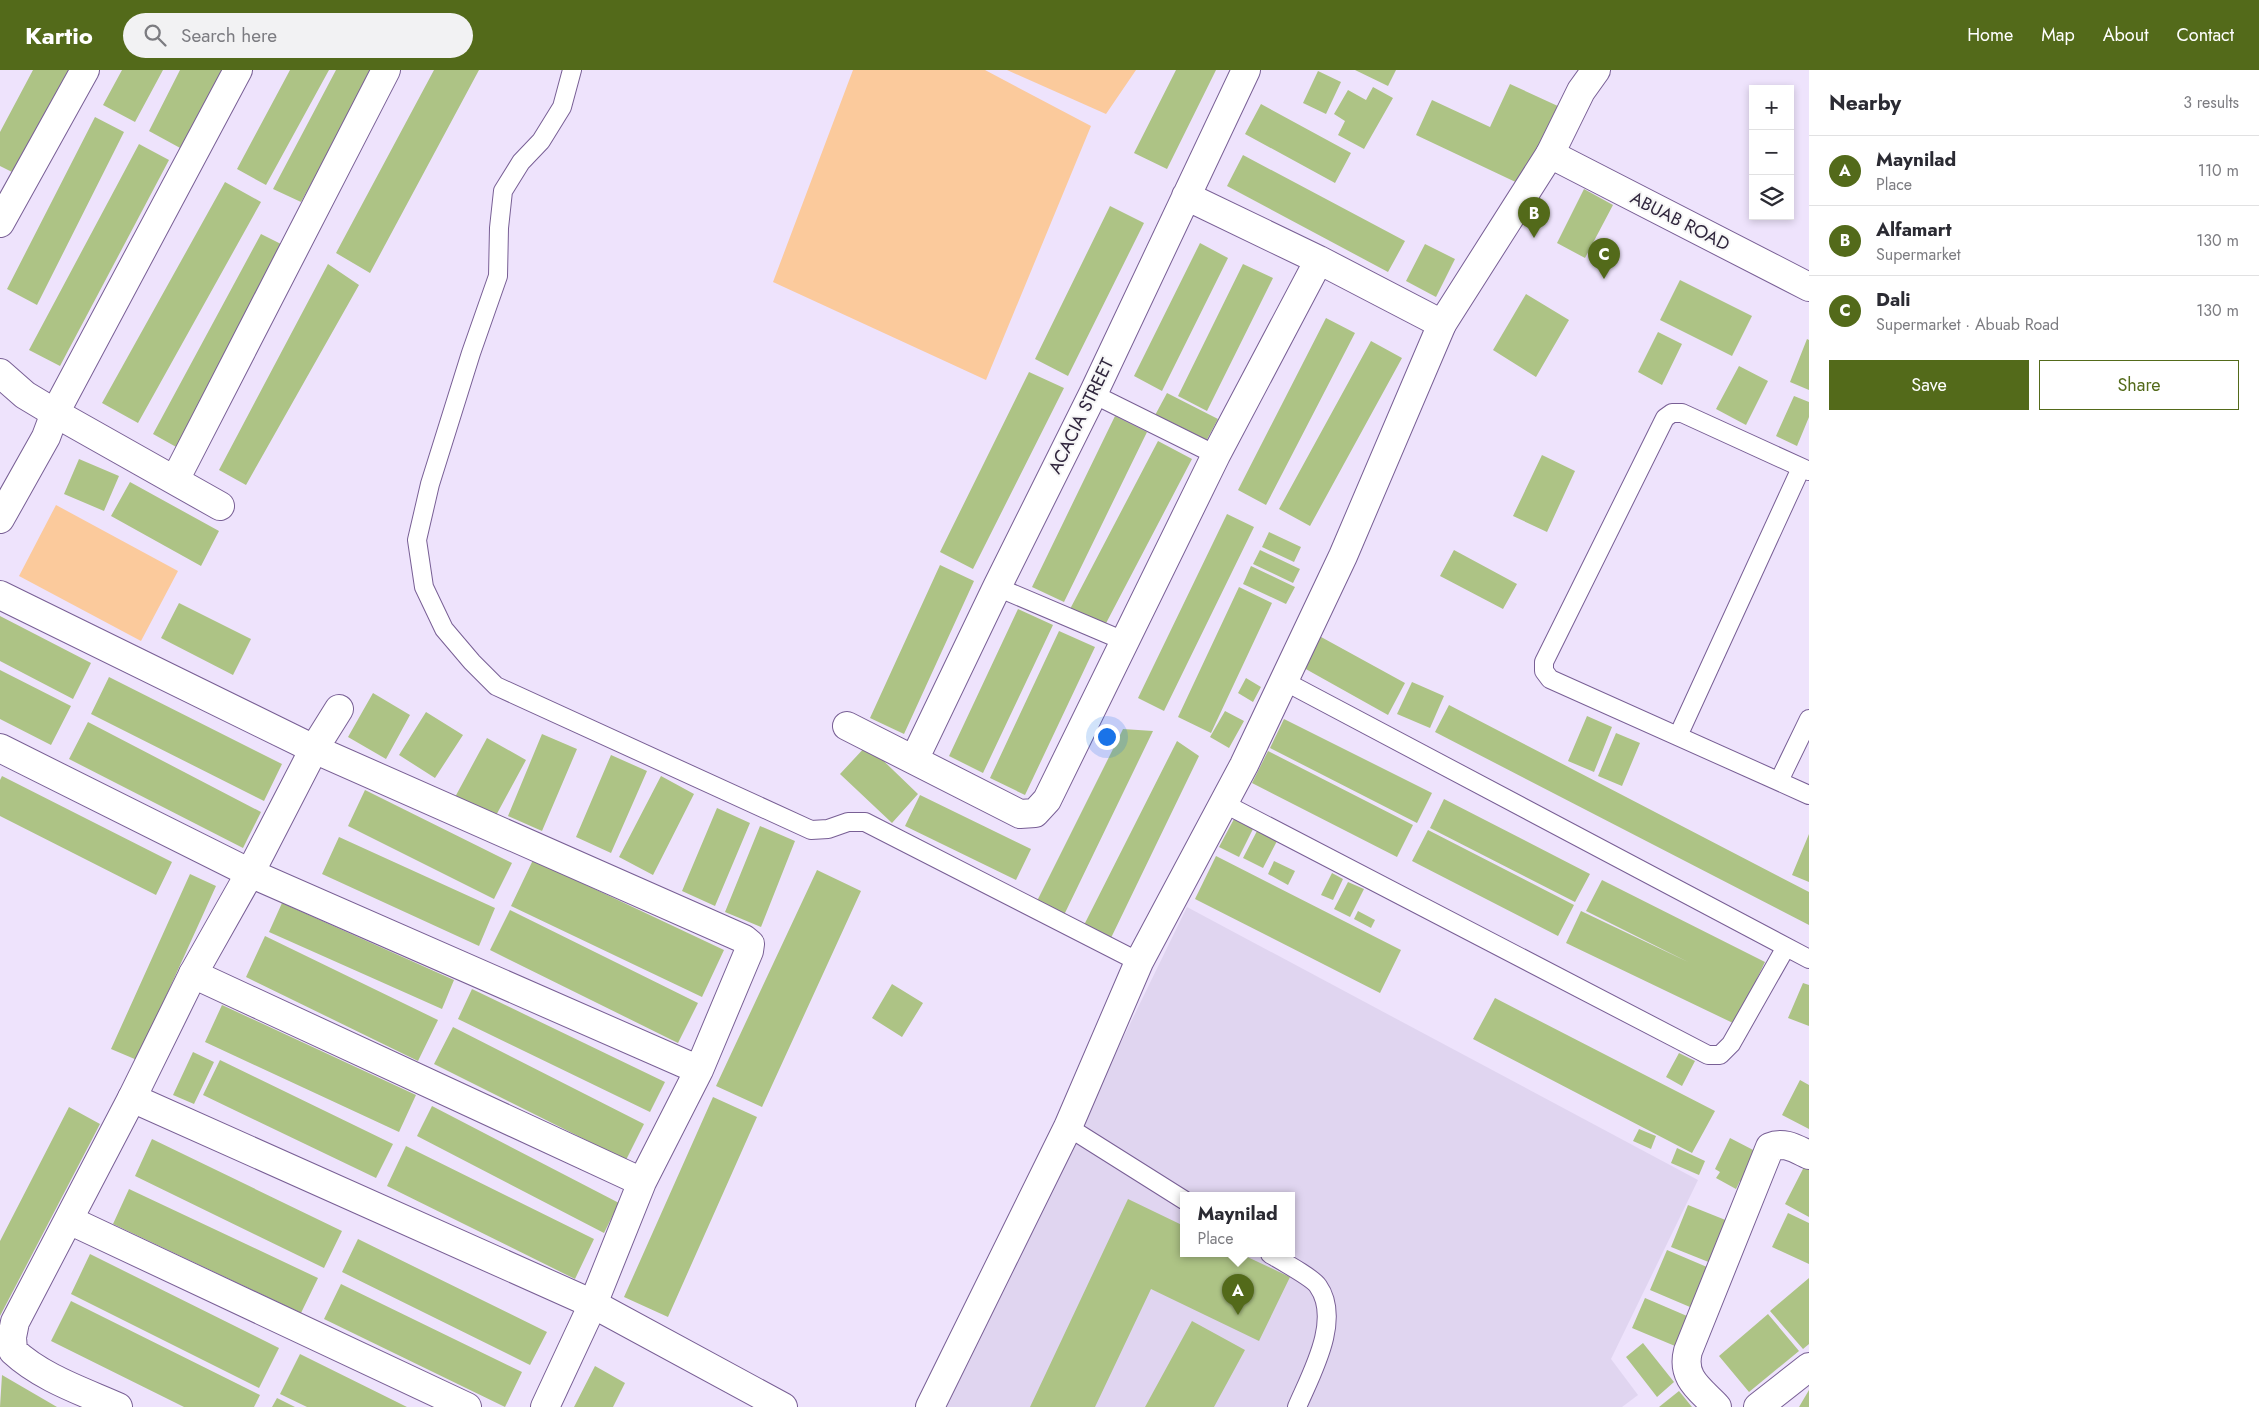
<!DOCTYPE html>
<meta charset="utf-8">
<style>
:root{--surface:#fff;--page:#f2f2f3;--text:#2b2b33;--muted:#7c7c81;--line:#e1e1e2;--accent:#536a1a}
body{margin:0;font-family:Jost,sans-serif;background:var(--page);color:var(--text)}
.controls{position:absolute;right:15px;top:15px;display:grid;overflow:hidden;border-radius:0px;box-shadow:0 2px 8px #0003}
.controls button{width:45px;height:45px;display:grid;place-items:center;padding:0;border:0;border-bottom:1px solid var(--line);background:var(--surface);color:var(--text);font:25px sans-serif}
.you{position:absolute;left:1106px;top:666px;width:18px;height:18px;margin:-12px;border:4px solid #fff;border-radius:50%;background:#1a73e8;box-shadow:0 0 0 8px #1a73e833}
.badge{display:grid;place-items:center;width:32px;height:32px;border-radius:50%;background:var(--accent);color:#fff;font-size:16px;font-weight:700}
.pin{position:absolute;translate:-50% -41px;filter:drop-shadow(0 1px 2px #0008)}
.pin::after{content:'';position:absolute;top:26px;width:18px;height:15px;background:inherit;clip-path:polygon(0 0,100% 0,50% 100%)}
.popup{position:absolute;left:1180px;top:1122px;width:115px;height:65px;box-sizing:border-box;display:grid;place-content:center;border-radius:0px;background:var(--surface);filter:drop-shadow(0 1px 4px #0005);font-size:16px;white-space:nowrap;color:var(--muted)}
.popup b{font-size:19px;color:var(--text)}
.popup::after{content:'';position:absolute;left:50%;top:100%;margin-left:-10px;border:10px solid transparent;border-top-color:var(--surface)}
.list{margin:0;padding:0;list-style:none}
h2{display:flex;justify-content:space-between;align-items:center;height:65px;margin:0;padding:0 20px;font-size:21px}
h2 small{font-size:16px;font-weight:400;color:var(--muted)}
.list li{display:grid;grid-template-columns:32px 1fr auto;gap:15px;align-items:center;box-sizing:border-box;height:70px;padding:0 20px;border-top:1px solid var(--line)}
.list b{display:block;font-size:19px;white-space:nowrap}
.list p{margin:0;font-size:16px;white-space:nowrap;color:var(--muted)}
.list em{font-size:16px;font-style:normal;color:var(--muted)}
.actions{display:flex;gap:10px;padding:15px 20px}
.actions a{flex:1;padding:11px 0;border:1px solid var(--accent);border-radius:0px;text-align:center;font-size:18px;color:var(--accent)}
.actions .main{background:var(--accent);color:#fff}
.icon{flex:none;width:28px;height:28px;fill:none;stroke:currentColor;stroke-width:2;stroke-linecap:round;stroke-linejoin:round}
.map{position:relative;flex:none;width:1809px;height:1337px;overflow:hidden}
header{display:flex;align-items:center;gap:30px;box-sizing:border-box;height:70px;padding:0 25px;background:var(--accent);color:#fff}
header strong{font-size:24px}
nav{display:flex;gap:28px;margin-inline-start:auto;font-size:18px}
.search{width:350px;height:45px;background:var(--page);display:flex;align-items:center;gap:12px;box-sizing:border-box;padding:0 18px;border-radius:28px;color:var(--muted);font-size:19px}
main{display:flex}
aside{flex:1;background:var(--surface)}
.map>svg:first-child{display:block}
.built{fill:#e0d5f0;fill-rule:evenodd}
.green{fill:#fbca9c}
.building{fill:#adc385}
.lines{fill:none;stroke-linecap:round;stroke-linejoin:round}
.service-casing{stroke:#785f95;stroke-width:20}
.minor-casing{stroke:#785f95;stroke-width:30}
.tertiary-casing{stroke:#785f95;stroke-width:30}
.service{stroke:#fff;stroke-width:18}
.minor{stroke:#fff;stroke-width:28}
.tertiary{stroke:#fff;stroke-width:28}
.labels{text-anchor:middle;stroke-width:4;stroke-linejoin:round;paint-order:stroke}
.street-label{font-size:18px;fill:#30263d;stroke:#f6f6f6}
</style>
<header>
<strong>Kartio</strong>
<div class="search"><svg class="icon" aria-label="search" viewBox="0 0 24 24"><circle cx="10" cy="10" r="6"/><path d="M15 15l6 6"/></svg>Search here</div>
<nav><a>Home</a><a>Map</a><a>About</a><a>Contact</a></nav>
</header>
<main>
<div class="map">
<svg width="1809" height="1337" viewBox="0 0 1809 1337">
<rect width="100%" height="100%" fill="#eee3fc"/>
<path class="built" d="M1187,837l511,273 -87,179 27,36 -16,12h-679zM1184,1126h108v58h-108z"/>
<path class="green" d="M853,0h132l106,56 -105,254 -213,-98z
M1007,0h129l-30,44z
M56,435l122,66 -37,70 -122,-65z"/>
<path class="building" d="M33,0h40l-55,105 -18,-9v-34z
M122,0h41l-28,52 -32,-17z
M180,0h43l-41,79 -33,-18z
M290,0h39l-63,115 -29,-16z
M336,0h37l-72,132 -28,-13z
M434,0h45l-109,203 -34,-20z
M1176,0h40l-49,99 -33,-16z
M1355,0h41l-8,16z
M1318,1l23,11 -15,32 -23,-11z
M1510,14l50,23 -36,79 -108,-51 16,-35 58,27z
M1373,17l20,11 -29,51 -26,-14 7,-14 -11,-7 14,-24 18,10z
M1261,34l90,49 -16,30 -90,-49z
M95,47l29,15 -87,173 -30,-16z
M139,74l30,16 -109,206 -31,-16z
M1243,85l162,86 -17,31 -161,-86z
M225,112l36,20 -123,221 -36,-20z
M1584,119l29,16 -28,53 -28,-15z
M1110,136l34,17 -76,153 -33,-17z
M261,164l30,15 -113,199 -25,-14z
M1200,173l28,15 -66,133 -28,-15z
M1425,174l30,15 -19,38 -30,-16z
M328,194l31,21 -113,200 -27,-15z
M1243,194l30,14 -66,133 -29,-15z
M1680,210l72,36 -20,40 -72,-36z
M1526,224l43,26 -33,57 -43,-27z
M1326,248l29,15 -89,172 -28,-15z
M1658,262l24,12 -20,41 -24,-13z
M1807,269l2,1v50l-19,-8z
M1371,271l31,17 -92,168 -31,-17z
M1739,296l29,15 -22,44 -30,-16z
M1029,302l35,16 -91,181 -33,-17z
M1167,323l51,26 -14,26 -51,-26z
M1794,326l15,6v15l-12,29 -21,-10z
M1115,346l32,16 -83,170 -32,-15z
M1158,371l34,18 -89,170 -34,-18z
M1542,385l33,16 -28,61 -34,-16z
M79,389l40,17 -15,35 -40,-17z
M130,412l89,49 -18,35 -90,-50z
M1227,444l27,13 -90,184 -26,-13z
M1269,462l32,15 -7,15 -32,-15z
M1260,480l40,19 -7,14 -40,-19z
M1454,480l63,34 -14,25 -63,-33z
M940,495l34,16 -70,153 -34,-16z
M1251,496l44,21 -9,17 -43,-20z
M1239,517l33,16 -61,130 -33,-16z
M179,533l72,36 -18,36 -72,-37z
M1018,539l35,16 -70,148 -34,-17z
M0,546l91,47 -18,36 -73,-38z
M1059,561l36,16 -70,148 -35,-17z
M1312,562l93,51 -17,32 -93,-52z
M0,600l71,36 -20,39 -51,-26z
M109,607l173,87 -18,37 -173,-87z
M1246,608l15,9 -8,15 -15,-9z
M1412,612l32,14 -14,32 -33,-14z
M373,623l37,22 -24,44 -38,-22z
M1449,635l360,187v33l-374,-193z
M1225,641l19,10 -15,27 -19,-11z
M426,642l37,23 -28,43 -36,-23z
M1587,646l25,11 -18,45 -26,-11z
M1284,649l148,74 -15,30 -147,-75z
M88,652l173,90 -18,36 -174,-89z
M1123,659l30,2 -89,184 -27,-14z
M1616,663l24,10 -18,43 -24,-10z
M542,664l35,15 -35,82 -34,-15z
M487,668l39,22 -33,61 -39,-22z
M1177,671l22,15 -89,184 -27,-13z
M867,675l51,49 -26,29 -52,-49z
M1268,681l145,74 -16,32 -145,-74z
M611,685l36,16 -36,82 -35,-16z
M2,706l170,86 -16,33 -156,-79v-36z
M661,706l33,18 -41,81 -34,-18z
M365,720l147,73 -18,36 -146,-73z
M920,725l111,54 -15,31 -111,-54z
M1444,729l146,75 -15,28 -145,-74z
M717,738l33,15 -35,83 -33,-15z
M1234,749l19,10 -14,28 -20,-10z
M760,756l35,15 -34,86 -36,-15z
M1428,760l146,75 -16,31 -146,-75z
M1257,761l20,10 -14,27 -20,-10z
M1809,764v48l-17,-7z
M339,767l156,71 -16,38 -157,-72z
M1216,786l185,94 -21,43 -185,-94z
M533,790l191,90 -22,47 -191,-91z
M1274,791l21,10 -7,14 -20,-11z
M817,800l44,21 -99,216 -46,-21z
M1332,803l11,6 -10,21 -12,-5z
M190,804l26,12 -79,174 -26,-11z
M1602,810l163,82 -30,62 -169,-81 15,-32 107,51 -102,-51z
M1348,812l16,7 -14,28 -16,-8z
M282,833l172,77 -12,29 -173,-77z
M510,840l188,93 -20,40 -188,-93z
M1358,841l17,9 -4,8 -17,-9z
M265,866l173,84 -20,41 -172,-84z
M1803,913l6,2v41l-21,-8z
M892,914l31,19 -21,34 -30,-19z
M472,919l193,93 -15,30 -192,-93z
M1495,928l220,113 -23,42 -219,-114z
M222,935l194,90 -17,37 -194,-90z
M453,957l191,97 -18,36 -192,-96z
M193,982l21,10 -20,42 -21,-9z
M1679,983l16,8 -13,25 -16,-9z
M220,990l173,84 -17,34 -173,-83z
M1800,1010l9,5v44l-27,-14z
M713,1027l44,20 -89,200 -44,-20z
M432,1036l187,97 -15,30 -187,-97z
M69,1037l31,17 -100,192v-75z
M1639,1059l17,7 -5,13 -18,-8z
M1730,1068l29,15 -15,31 -4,-3 -4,8 -20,-11 4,-6 -5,-3z
M152,1069l190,92 -18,37 -189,-92z
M406,1076l188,93 -19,40 -188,-93z
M1677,1078l28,13 -6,14 -28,-12z
M1806,1093l3,2v52l-24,-13z
M129,1119l189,89 -17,35 -188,-89z
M1128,1129l56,27v28h57l49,23 -31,64 -108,-52 -56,118h-65z
M1688,1135l50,20 -17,42 -50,-20z
M1788,1143l21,10v41l-37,-17z
M358,1169l189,93 -17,33 -188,-93z
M1667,1180l47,20 -17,40 -47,-20z
M90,1184l189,94 -20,40 -188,-94z
M1809,1208v66l-6,5 -33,-38z
M341,1214l181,88 -17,35 -181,-88z
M1645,1228l42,18 -12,30 -43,-18z
M71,1231l189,94 -6,12h-70l-133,-66z
M1768,1244l31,37 -50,41 -30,-36z
M1192,1251l53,29 -31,57h-69z
M1643,1273l31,39 -17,15 -31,-40z
M300,1284l107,53h-100l-27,-13z
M595,1296l30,17 -12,24h-39z
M2,1305l55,32h-57z
M1809,1320v17h-10z
M1679,1321l13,16h-33z
M277,1328l18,9h-23z"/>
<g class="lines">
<defs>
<path id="service" d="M572,0l-10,37 -21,34 -20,21 -18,29 -4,37 -1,48 -27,77 -41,131 -13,56 7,47 20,42 28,33 24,24 315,144 17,-1 20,-7h17l274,140
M1093,324l123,61
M1809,401l-127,-58h-10l-7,5 -121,244v9l6,8 259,116
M997,517l127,54
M1284,611l525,278
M1678,666l123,-268
M1779,711l30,-62
M1225,734l483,251h12l11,-11 55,-97
M1068,1057l116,73
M1270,1184c10,6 43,24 48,32 24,34 -7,88 -21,121"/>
<path id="minor" d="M1550,84l31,-63 15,-21
M1186,126l133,64 123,64
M0,153l85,-153
M0,303l25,22 30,18 165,93
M175,410l211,-410
M339,639l-25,40 430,190 6,5 -1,7 -50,119 -57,112 -49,122 -48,103
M847,656l173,88 15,-1 12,-13 169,-345 103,-195
M0,678l250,125 449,197
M914,690l83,-173 96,-193 153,-324
M193,904l449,208
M69,1150l398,187
M118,1337c-36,-16 -76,-29 -105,-56l-1,-14 3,-15 117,-224
M1717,1337c-17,-18 -36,-29 -29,-56l82,-204c14,-6 26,2 39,8
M1758,1337l51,-40"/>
<path id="tertiary" d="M0,449l46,-82 9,-24 183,-343
M0,525l314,154 -64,124 -57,101 -61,124 461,206 190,103
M930,1337l138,-280 71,-165 105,-197 99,-209 99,-232 108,-170 259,133"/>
</defs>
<use href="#service" class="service-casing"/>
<use href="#minor" class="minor-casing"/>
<use href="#tertiary" class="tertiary-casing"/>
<use href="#service" class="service"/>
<use href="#minor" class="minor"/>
<use href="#tertiary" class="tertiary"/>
</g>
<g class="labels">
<g class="street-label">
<text transform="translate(1680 151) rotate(27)" y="6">ABUAB ROAD</text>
<text transform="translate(1081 346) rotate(-64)" y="6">ACACIA STREET</text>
</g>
</g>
</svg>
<div class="controls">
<button>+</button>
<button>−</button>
<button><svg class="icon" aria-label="layers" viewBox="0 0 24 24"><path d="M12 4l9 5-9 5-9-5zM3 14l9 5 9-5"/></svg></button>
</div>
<div class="you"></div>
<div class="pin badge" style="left:1238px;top:1245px">A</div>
<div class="popup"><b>Maynilad</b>Place</div>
<div class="pin badge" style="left:1534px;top:168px">B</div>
<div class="pin badge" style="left:1604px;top:209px">C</div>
</div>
<aside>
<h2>Nearby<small>3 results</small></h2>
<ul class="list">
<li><span class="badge">A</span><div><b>Maynilad</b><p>Place</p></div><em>110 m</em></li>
<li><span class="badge">B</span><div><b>Alfamart</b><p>Supermarket</p></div><em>130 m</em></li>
<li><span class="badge">C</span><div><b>Dali</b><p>Supermarket · Abuab Road</p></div><em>130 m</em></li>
</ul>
<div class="actions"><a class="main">Save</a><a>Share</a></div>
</aside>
</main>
